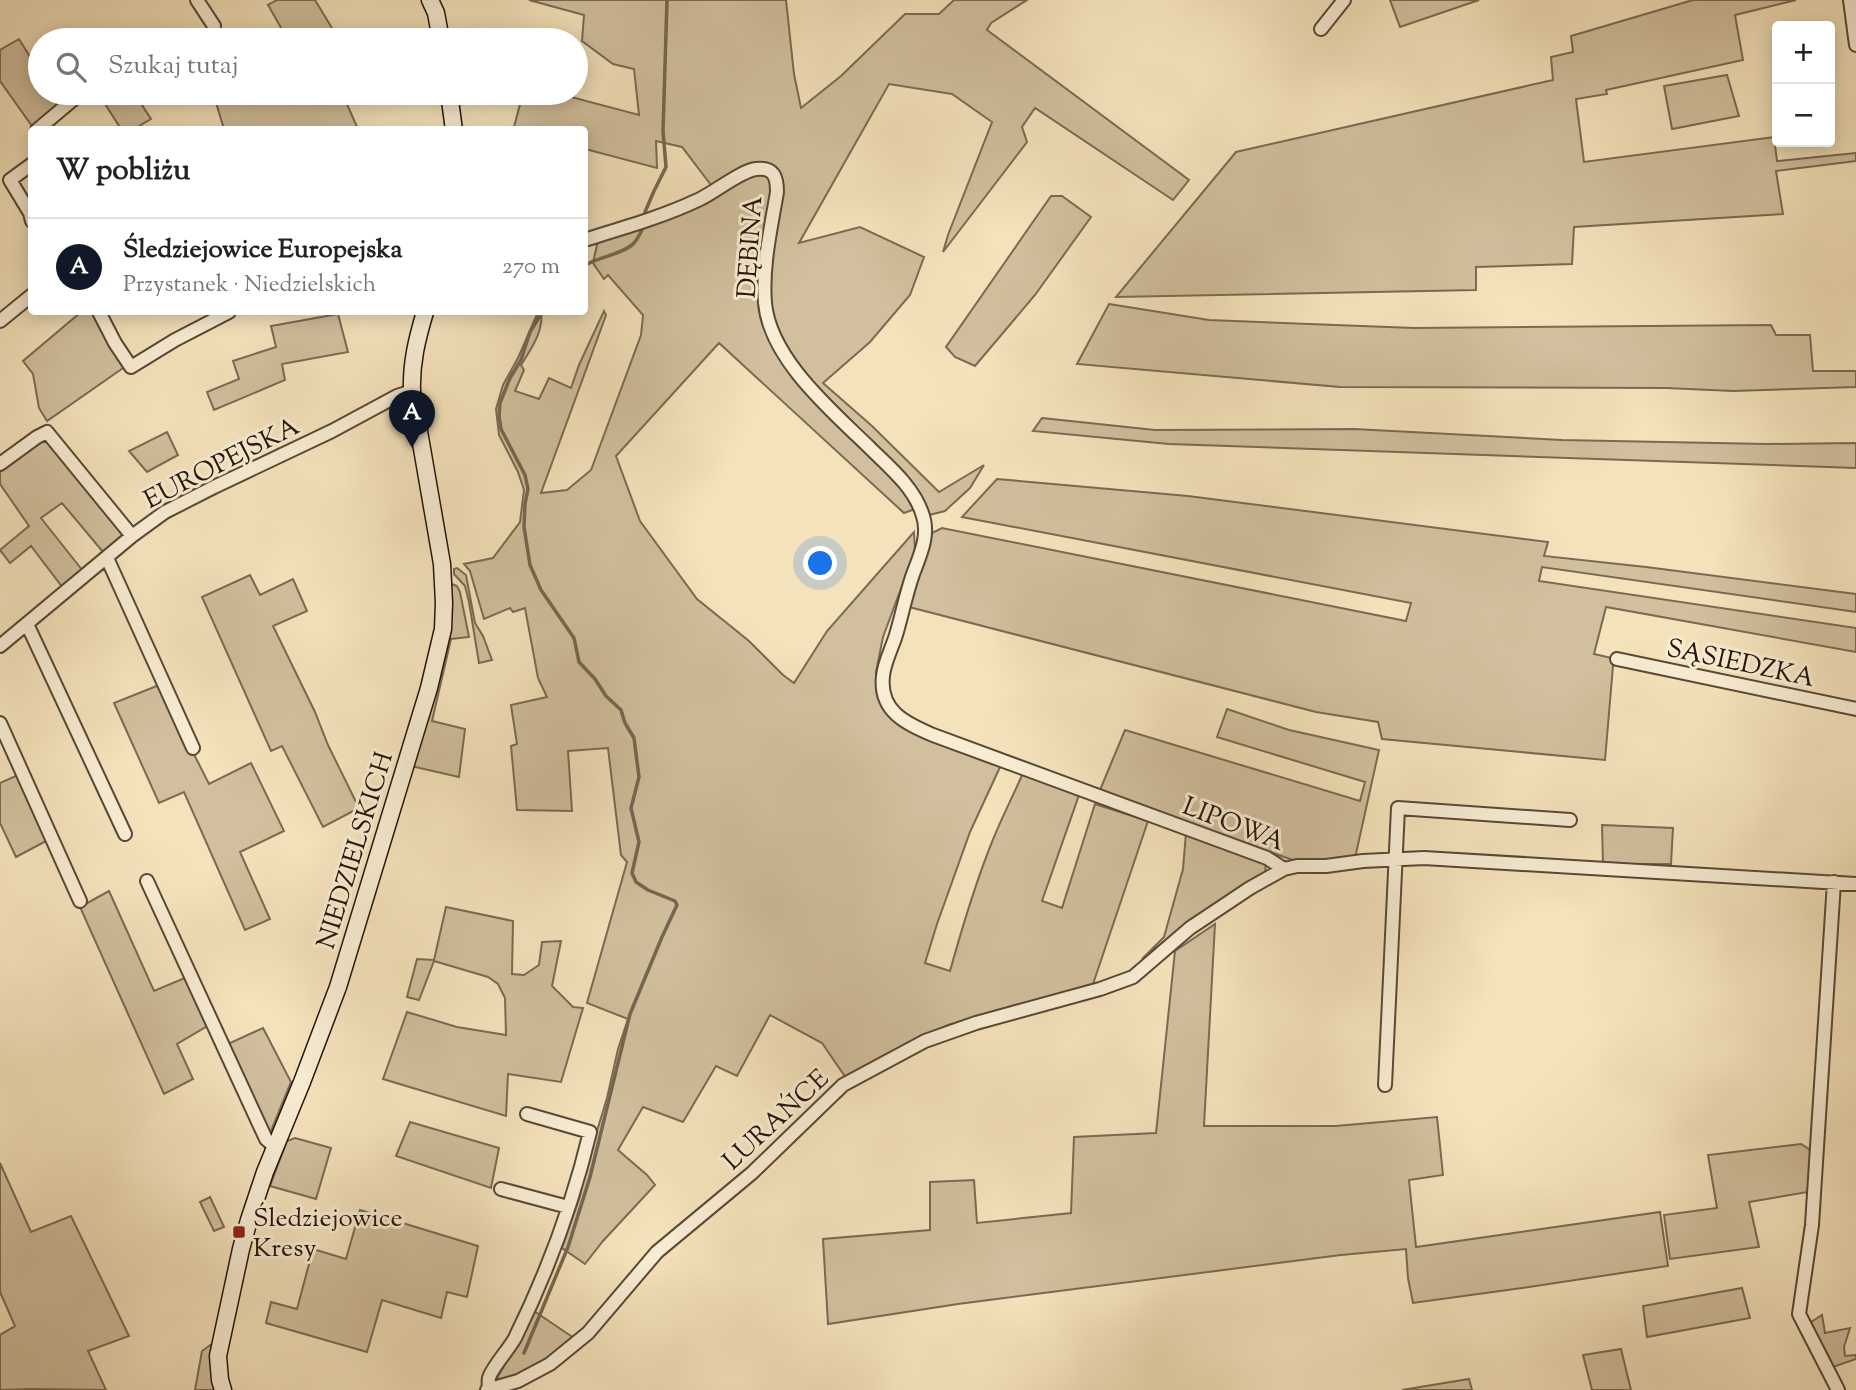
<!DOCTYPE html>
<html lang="pl">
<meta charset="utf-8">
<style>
:root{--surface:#fff;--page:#f6f6f6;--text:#222;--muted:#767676;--line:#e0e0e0;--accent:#111827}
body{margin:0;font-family:"Sorts Mill Goudy",serif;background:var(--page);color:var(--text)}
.controls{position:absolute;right:21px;top:21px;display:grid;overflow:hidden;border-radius:7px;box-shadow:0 4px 18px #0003}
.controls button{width:63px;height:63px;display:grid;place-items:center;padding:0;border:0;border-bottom:2px solid var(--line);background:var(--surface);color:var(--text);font:35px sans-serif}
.you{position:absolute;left:821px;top:564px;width:24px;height:24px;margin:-18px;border:5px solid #fff;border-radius:50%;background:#1a73e8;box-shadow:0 0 0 10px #1a73e833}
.badge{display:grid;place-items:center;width:46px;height:46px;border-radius:50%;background:var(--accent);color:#fff;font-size:23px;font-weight:700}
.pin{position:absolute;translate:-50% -58px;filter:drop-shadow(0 2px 4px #0008)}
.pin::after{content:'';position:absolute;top:37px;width:24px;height:21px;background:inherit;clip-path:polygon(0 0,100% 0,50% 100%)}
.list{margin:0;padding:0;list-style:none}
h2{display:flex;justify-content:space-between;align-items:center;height:91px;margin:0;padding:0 28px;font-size:30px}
h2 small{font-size:23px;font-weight:400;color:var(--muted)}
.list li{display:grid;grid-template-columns:46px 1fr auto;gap:21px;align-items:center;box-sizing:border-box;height:98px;padding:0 28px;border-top:2px solid var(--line)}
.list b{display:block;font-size:26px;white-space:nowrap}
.list p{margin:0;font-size:23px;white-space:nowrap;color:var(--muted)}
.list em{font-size:23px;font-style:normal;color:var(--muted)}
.icon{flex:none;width:38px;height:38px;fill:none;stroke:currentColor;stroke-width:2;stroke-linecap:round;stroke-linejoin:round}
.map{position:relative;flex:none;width:1856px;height:1390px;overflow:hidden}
.search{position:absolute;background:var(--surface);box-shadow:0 4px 18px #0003;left:28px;top:28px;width:560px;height:77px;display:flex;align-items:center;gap:18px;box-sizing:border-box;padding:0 24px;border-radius:38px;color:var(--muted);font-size:26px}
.panel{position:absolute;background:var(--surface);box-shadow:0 4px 18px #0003;left:28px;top:126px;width:560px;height:189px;border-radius:7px}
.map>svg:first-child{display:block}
.green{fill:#d1bf9d;stroke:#7a6a53;stroke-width:2}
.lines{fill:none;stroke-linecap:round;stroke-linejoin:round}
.stream{stroke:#76664f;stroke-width:3.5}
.street-casing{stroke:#584836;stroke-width:16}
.secondary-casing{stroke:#241409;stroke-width:19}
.street{stroke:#f8ecd3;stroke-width:12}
.secondary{stroke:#f8ecd3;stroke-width:16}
.poi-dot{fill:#8f2418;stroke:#f8ecd3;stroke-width:2.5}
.labels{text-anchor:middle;stroke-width:6;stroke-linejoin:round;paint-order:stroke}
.street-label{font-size:26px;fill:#241409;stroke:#f8ecd3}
.poi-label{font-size:26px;fill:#241409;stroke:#f8ecd3;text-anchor:start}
</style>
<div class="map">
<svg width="1856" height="1390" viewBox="0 0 1856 1390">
<rect width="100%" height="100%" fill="#f4e2bb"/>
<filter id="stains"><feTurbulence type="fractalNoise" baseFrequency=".00286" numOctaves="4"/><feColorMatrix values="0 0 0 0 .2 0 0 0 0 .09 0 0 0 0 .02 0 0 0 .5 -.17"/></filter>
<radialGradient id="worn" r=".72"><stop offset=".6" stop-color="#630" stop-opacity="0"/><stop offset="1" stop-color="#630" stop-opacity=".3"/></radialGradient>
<path class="green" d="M277,0h38l20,33 -13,7h-34l-20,-35z
M529,0h257l8,74 7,34 40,-32 64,-62h34l15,-14h73l-36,23 -4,7 202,150 -16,20 -138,-92 -13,19 5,15 -84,110 5,-17 44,-113 -40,-28 -63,-10 -90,159 61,-16 64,30 -14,38 -40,47 -47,41 49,43 67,66 45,-27 -14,23 -25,23 -16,4 -3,-10 -22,8 -185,-170 -103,113 24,65 57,78 52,42 34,34 11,8 33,-52 87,-99 1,19 -32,86 -7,35 1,24 9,16 14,12 101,41 -31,67 -33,92 -12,39 25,8c12,-43 25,-87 42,-129 9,-23 21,-46 31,-69l56,22 -37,106 20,7 33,-104 53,17 -56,166 -77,18 -67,20 -43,20 -56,33 -5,-3 -22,-32 -52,-28 -33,61 -21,-10 -33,56 -40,-15 -25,43 29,25 8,10 -52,56 -18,23 -23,-16 18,-52 6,-29 21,-69 11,-49 10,-30 -41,-16 40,-141 -6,-7 -13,-107 -40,3 4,60 -55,-1 -6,-64 6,-2 -6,-39 36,-8 -9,-19 -13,-70 -12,4 -3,-4 -26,11 -14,-48 -6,-7 29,-6 27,-36 4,-32 -6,-18 -19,-37 -3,-26 7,-24 15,-27 20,-46h3c3,19 -10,37 -20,53l3,5 -9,21 24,8 10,-21 22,10 8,-23 25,-54 2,4 -65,178 26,-3 24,-20 50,-135 2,-20 -35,-40 -4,4 -11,-16 5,-23 72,-22 41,-33 -29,-38 -26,-6 1,27 -72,-19 -1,-19h-61l-9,-3 9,-34h33l83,22 -5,-46 -21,-5 -31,-23 2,-26z
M1390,0h89l-79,27z
M1693,0h103l-61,15 8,45 -137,30 1,4 -31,5 8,63 190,-25 3,24 79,-8v8l-80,10 7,43 -209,13 -2,37 -96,3v23l-360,7 120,-145 317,-72 -2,-23 22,-5 -2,-16z
M19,39l21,34v20h12l8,12 -28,21 -32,-45v-31z
M1727,75l12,41 -67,13 -8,-43z
M98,93h36l17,26 -17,10h-13z
M213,93h129l16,36h-134z
M1051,196h11l29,21 -56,78 -60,71 -20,-9 -9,-10z
M1109,304l100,16 205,8 357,-3 5,10h34l3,36h43v16l-123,4 -67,-3 -326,-1 -263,-23z
M81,312h13l32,54 -79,55 -8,-13 -6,-34 -10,-13z
M338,314l10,38 -66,12 3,16 -71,30 -7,-18 32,-13 -6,-18 43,-14 -5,-21z
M1042,418l113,12 199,-1 208,11 205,4 89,-1v25l-687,-24 -136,-13z
M167,432l11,23 -31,17 -18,-21z
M44,439l4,2 77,92 -22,19 -41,-49 -21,15 42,53 -20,17 -32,-42 -21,17 -10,-13 29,-24 -29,-42v-16z
M997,479l191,17 360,46 -4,14 102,11 210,27v18l-314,-45 -3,14 317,47v24l-250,-45 -12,47 18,4 1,8 -8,94 -223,-21 -4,-17 -62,-10 -407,-105 12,-45 11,-29 10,-5 464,93 5,-18 -449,-86z
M457,568l9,7 9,48 8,13 9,24 -13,3 -10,-61 -4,-16 -11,-12v-5z
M250,575l10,20 33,-16 14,32 -34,15 42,86 13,33 31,63 -36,19 -41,-81 -11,5 -69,-154z
M452,584l5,2 3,6 9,45 -18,2 -19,82 33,8 -6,48 -48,-11 39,-179z
M159,685l50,99 42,-21 33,68 -44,21 30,67 -25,11 -61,-138 -25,11 -45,-100z
M1227,709l62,21 90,20 -24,108 -25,3 -32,1 -198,-72 25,-60 235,71 5,-19 -148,-45z
M20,774l28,66 -32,17 -16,-34v-40z
M1602,825l71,3 -2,36h-68z
M1186,833l80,31 -1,8c-44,26 -83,56 -123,87l22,-22 19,-68z
M109,891l45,100 33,-14 22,48 -32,19 16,35 -29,15 -84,-187z
M446,907l67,14 -1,53 12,1 15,-10 3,-23 19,-1 -9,45 21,21 10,1 -22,74 -53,-8 -2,42 -123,-37 24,-67 50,15 49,8 -1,-37 -7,-14 -10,-7 -54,-16 -15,39 -12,-3 10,-38 17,1z
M1215,924l-11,202h132l101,-9 6,58 -34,5 7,67 244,-35 8,54 -146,22 -109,15 -5,-25 -2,-29 -65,6 -383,49 -130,20 -5,-85 107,-9v-48l44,-2 3,43 94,-10 3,-76 82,-4 19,-182z
M263,1028l28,54 -22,54 -41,-92z
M410,1122l89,26 -8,40 -95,-32z
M295,1138l36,10 -15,51 -46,-13 17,-45z
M1801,1144l8,5 2,5 -3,38 -59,10 10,45 -89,12 -6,-44 53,-7 -9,-53z
M0,1163l31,69 40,-16 58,120 -41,15 18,39 -75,-1 -31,1v-55l15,-9 -15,-34z
M210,1197l14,30 -10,4 -14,-29z
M360,1210l118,36 -11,51 -20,-5 -6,26 -59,-18 -15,52 -101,-29 5,-21 26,7 16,-60 33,10z
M1742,1288l8,30 -103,19 -4,-31z
M534,1311l40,27c-24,21 -39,32 -70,43l-7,-3 20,-34z
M1822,1315l3,18 25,-5 -6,19 1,9 11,-1v4l-26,9 -22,-44z
M216,1341v49h-21l7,-39z
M1621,1349l10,41h-39l-9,-35z
M1469,1379l3,11h-70z"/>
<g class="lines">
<path class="stream" d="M645,218v-6l9,-21 12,-24 -3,-36 4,-131
M584,266c15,-10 34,-10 48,-21 5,-4 9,-13 12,-19
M524,1353l44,-106 22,-70 40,-163 32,-77 15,-32 -2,-4 -27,-11 -12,-8 -4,-9 7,-31 -8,-34 8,-31 -5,-39 -9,-15 -4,-13 -15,-14 -11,-17 -16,-17 -5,-24 -33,-48 -11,-25 -6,-38 1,-23 3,-15 -3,-14 -24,-46 -2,-13 1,-13 10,-25 11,-18 9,-28 9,-15"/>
<defs>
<path id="street" d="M197,0l17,26
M1850,0l6,45
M1321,29l23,-29
M37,130l44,-37
M32,164l-22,16 20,33 2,8
M584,240c39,-12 78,-23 114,-40 16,-7 42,-29 58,-31 18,-2 21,8 21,23 -6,36 -15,74 -12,111 5,56 67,108 104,144 19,19 44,39 53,66 8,21 -1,40 -9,61 -7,20 -11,41 -17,61 -4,13 -12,28 -13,41 -4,35 22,47 50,59l334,123 17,11
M99,312l16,31 16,24 44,-27 54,-28
M0,321l32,-26
M0,464l37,-27 10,-5 85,104
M107,558l86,190
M27,624l98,210
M0,646l132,-110 33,-24 49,-25 118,-56 65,-35 15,-5
M1617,659l239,50
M0,723l80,178
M147,881l119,258 9,8
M1834,882l-22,343 -13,89 39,76
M1385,1085l13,-277 172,12
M501,1189l67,18
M489,1389c0,-3 -1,-7 0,-11 2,-9 20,-29 26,-40 32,-65 58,-135 75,-206l-63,-18
M487,1390l31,-9 32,-17 38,-31 69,-81 95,-79 91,-88 82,-44 51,-18 124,-34 33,-12 57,-49 60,-40 34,-19 13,-3h29l37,-5 61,-3 432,26"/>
<path id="secondary" d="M430,0l6,13 5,27
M449,93l5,37
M223,1390l-3,-10 -2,-24 23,-107 8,-29 16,-48 37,-90 36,-95 91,-299 14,-59 1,-26 -2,-39 -30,-173c-1,-28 5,-52 13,-79"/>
</defs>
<use href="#street" class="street-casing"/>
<use href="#secondary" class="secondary-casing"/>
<use href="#street" class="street"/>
<use href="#secondary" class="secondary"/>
</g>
<rect class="poi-dot" x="232" y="1225" width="14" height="14" rx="3.5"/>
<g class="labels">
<g class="street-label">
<text transform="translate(749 247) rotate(-86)" y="9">DĘBINA</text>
<text transform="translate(221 462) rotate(-27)" y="9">EUROPEJSKA</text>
<text transform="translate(1741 662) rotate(12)" y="9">SĄSIEDZKA</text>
<text transform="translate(1234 823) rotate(21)" y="9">LIPOWA</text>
<text transform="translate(354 850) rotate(-73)" y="9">NIEDZIELSKICH</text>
<text transform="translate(775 1119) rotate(-43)" y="9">LURAŃCE</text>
</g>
<g class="poi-label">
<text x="253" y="1226">Śledziejowice<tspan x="253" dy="30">Kresy</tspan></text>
</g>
</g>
<rect width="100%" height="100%" filter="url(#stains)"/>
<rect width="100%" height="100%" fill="url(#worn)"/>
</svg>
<div class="controls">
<button>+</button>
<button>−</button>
</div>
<div class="you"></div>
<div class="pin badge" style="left:412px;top:448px">A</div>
<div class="search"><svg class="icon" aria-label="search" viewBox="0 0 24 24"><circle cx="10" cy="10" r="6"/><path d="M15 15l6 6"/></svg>Szukaj tutaj</div>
<section class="panel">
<h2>W pobliżu<small></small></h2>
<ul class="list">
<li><span class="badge">A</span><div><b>Śledziejowice Europejska</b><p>Przystanek · Niedzielskich</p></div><em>270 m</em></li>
</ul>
</section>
</div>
